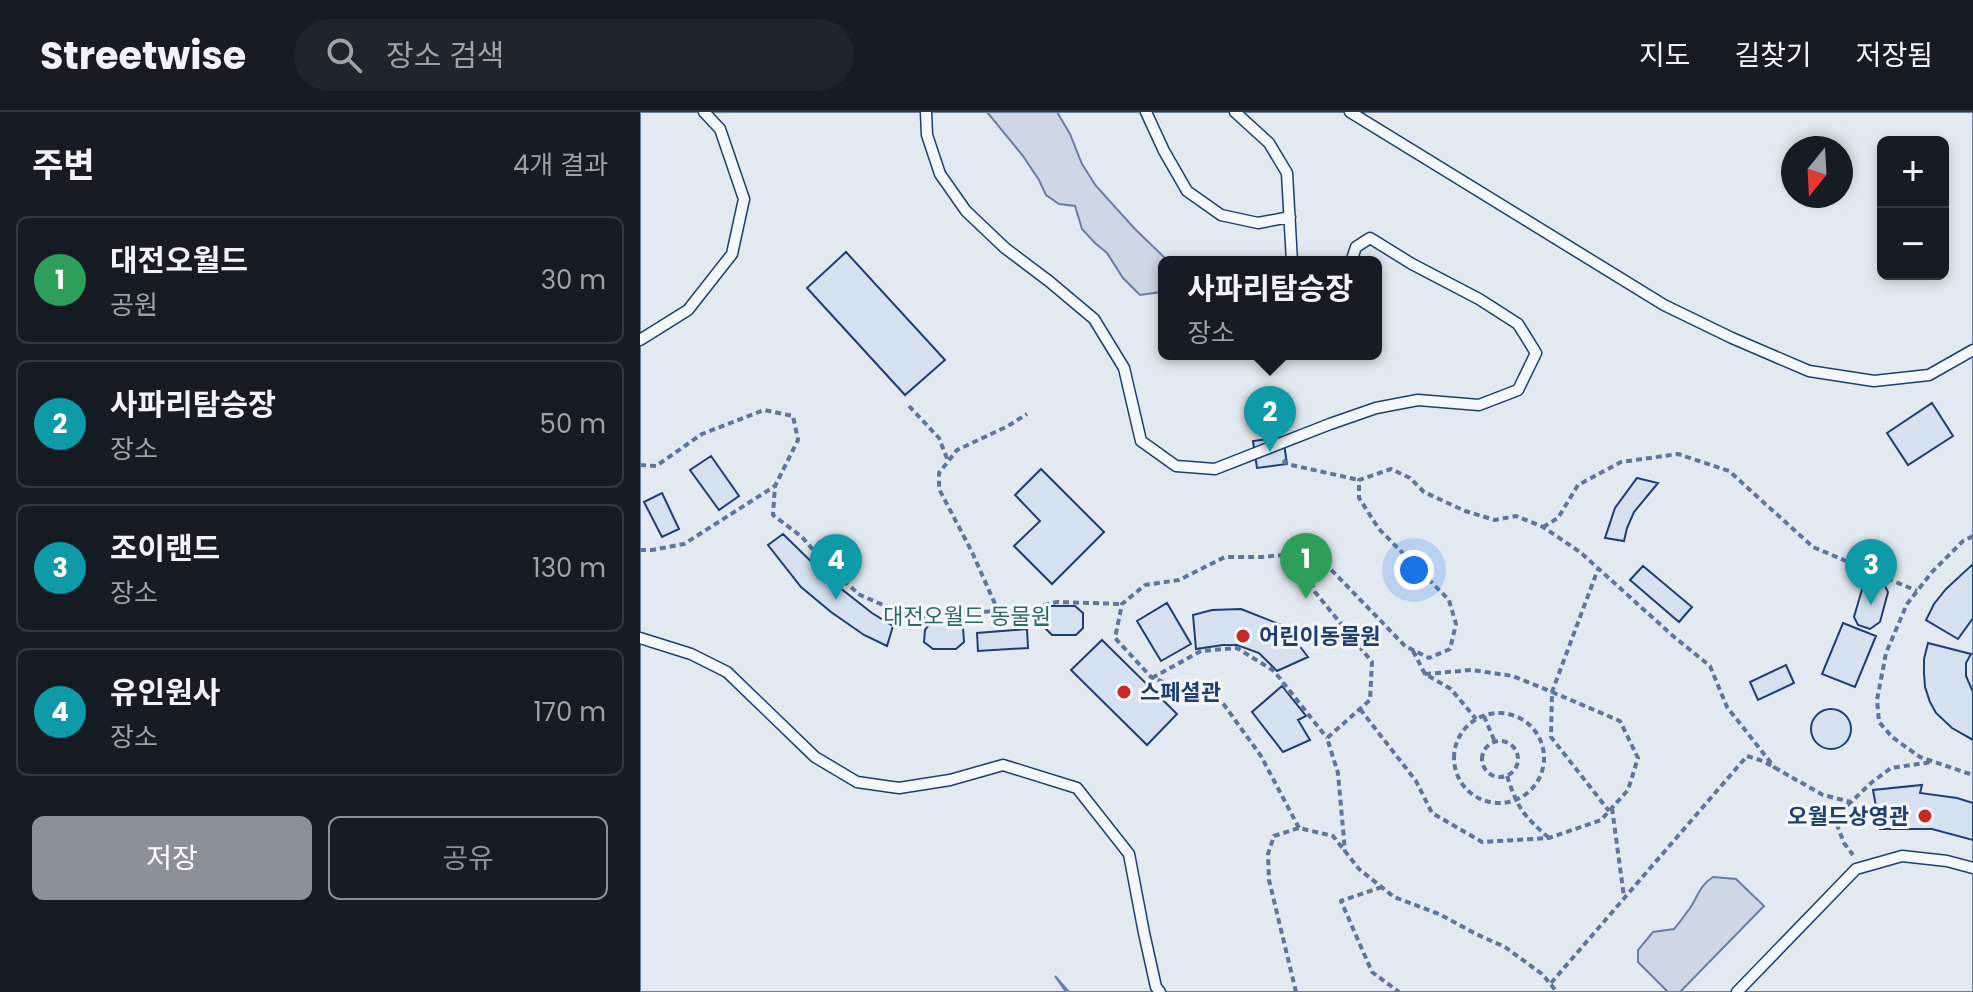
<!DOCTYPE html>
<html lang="ko">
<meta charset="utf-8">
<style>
:root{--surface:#171b24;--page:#20242c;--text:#f1f3f6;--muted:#9ea1a6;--line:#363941;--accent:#8c9099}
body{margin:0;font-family:Poppins,"Noto Sans KR",sans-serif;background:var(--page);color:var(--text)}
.controls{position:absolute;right:24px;top:24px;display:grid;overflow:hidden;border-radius:12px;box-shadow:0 4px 12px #0003}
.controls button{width:72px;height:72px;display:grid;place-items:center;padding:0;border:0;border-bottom:2px solid var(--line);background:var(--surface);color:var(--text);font:40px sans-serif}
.compass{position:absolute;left:1141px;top:24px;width:72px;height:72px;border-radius:50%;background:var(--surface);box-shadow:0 4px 12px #0003;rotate:198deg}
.you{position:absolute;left:774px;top:458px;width:28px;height:28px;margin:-20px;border:6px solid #fff;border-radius:50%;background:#1a73e8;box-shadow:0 0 0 12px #1a73e833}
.badge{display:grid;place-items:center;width:52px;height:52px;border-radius:50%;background:var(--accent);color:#fff;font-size:26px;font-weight:700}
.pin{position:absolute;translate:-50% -66px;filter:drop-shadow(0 2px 4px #0008)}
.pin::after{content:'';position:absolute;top:42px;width:28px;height:24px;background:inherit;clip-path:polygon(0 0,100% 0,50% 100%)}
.popup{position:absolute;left:518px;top:144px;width:224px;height:104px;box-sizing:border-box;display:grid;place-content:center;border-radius:12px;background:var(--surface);filter:drop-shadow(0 2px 6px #0005);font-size:26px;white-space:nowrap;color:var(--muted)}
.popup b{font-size:30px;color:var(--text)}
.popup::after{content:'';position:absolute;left:50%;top:100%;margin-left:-16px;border:16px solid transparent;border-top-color:var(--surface)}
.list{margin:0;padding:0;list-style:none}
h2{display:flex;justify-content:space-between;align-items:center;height:104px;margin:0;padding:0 32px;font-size:34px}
h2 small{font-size:26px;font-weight:400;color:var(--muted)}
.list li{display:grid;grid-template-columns:52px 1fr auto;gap:24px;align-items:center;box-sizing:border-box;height:128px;margin:0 16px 16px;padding:0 16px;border:2px solid var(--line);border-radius:12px}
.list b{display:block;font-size:30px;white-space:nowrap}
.list p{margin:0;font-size:26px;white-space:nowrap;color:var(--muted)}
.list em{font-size:26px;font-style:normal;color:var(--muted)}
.actions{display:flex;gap:16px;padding:24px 32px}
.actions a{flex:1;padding:18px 0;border:2px solid var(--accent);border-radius:12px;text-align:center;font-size:28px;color:var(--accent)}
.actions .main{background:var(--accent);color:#fff}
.icon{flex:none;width:44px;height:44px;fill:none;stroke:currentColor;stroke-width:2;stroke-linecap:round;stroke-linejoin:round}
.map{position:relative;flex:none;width:1333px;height:880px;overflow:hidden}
header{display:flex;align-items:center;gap:48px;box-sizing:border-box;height:112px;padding:0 40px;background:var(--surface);border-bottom:2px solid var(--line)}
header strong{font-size:38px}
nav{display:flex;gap:44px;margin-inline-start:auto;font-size:28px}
.search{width:560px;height:72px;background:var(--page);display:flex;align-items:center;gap:20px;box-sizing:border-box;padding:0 28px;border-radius:44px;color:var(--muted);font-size:30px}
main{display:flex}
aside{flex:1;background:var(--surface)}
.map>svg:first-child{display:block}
.green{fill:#e3e9f0;stroke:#687fa3;stroke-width:2;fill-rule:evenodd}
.water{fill:#cfd7e4;stroke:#687fa3;stroke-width:2}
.building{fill:#d5e0f0;stroke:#1d3f73;stroke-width:2}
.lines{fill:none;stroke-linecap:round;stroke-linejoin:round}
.lane-casing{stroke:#1d3f73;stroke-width:13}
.path{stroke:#5e769c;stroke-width:4;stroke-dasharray:6 4;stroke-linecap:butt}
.lane{stroke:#f4f7fb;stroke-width:10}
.poi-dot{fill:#c62828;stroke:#f4f7fb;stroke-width:3}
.labels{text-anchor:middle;stroke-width:6;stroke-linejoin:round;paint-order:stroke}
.park-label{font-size:22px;fill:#2c6c60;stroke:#f4f7fb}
.poi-label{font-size:22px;font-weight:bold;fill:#1d3f73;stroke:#f4f7fb;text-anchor:start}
</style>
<header>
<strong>Streetwise</strong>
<div class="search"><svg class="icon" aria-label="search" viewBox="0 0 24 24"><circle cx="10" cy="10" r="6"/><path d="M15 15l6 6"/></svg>장소 검색</div>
<nav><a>지도</a><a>길찾기</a><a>저장됨</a></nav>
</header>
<main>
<aside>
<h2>주변<small>4개 결과</small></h2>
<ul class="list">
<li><span class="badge" style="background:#2e9e5b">1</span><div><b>대전오월드</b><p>공원</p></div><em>30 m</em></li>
<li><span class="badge" style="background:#0f9aa8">2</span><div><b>사파리탐승장</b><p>장소</p></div><em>50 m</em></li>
<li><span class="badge" style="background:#0f9aa8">3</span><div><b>조이랜드</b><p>장소</p></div><em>130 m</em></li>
<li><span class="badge" style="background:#0f9aa8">4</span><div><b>유인원사</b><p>장소</p></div><em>170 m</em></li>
</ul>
<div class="actions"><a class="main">저장</a><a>공유</a></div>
</aside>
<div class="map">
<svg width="1333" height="880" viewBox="0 0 1333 880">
<rect width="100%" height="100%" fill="#f4f7fb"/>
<path class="green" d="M0,0h1333v880h-904l-14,-16 11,16h-426zM1243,30h60v132h-60zM1153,36h48v48h-48zM524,150h212v92h-212z"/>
<path class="water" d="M347,0h70l13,22 12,30 14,22 38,42 34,33 -4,1v26l-3,4 -21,3 -17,-17 -16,-25 -12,-10 -13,-14 -7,-23 -16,-2 -13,-9 -7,-15 -16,-24z
M1073,765l23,2 28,27 -84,86h-12l-30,-30v-12l15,-18 21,-3c6,-7 11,-14 16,-21 8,-12 10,-23 23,-31z"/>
<path class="building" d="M206,140l99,108 -40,35 -98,-107z
M1292,291l21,33 -45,29 -21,-32z
M643,325l4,27 -30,4 -4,-27z
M71,344l28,40 -20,14 -29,-40z
M401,357l63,63 -52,52 -38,-38 26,-25 -25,-26z
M997,366l21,5 -24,29 -7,16 -3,13 -19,-3 10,-30z
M22,381l17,36 -17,8 -18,-35z
M143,422l47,46 42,33 21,13 -6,20 -23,-11 -33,-23 -30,-25 -33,-42z
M1333,452v54l-15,21 -32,-19 8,-16 12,-15z
M1003,454l49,41 -13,15 -49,-42z
M1230,469l14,3 4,8 -8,30 -10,7 -12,-4 -4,-8 9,-31z
M527,491l24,41 -30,17 -24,-40z
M411,494h24l8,7v15l-7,7h-24l-8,-8v-12z
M601,497l43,17 24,31 -31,14 -18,-18 -22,-8h-14l-27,4 -3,-34 19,-5z
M292,509h24l7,7 1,14 -8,7h-23l-9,-7 1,-12z
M1203,511l33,13 -21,51 -33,-13z
M387,517l1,19 -50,3 -1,-18z
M462,528l75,74 -30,31 -76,-75z
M1288,531l43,11 -5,9v13l7,16v48l-21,-12 -16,-15 -6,-11 -5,-15 -1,-14v-14z
M1146,553l8,18 -36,17 -8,-18z
M642,574l24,30 -8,4 12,20 -27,12 -31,-40z
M1171 617a20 20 0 1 1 40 0a20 20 0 1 1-40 0Z
M1282,673l-2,8 37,5 16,5v37l-41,-11h-52l-7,-39z"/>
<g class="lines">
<defs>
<path id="lane" d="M286,0l1,23 13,39 26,37 39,37 45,34 44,37 30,49 17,73 35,25 39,3 115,-45 46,-16 42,-8 61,5 39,-15 18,-37 -18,-29 -39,-25 -67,-35 -42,-26 -14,9 -5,15
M506,0l18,39 23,40 34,24 37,8 32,-6
M595,0l34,31 18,30 5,89
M710,0l314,193 68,33 77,33 65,10 55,-6 44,-25
M0,228l48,-30 44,-56 12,-55 -24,-70 -16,-17
M0,526l51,16 36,18 88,85 42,25 42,6 51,-8 53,-15 74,23 52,66 15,79 12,54 4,5
M1097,880l119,-123 46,-13 45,5 26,7"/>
</defs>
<use href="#lane" class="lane-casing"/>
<path class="path" d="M269,294l30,32 9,23
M643,348l4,4 72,16
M0,353l16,1 46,-32 62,-24 29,6 5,24 -23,46 -2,29 29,22 25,29 33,29 39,17 26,4 44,-4 53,-1 35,-9 65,2
M903,415l15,-9 20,-33 43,-23 57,-8 51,17 84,76 104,44
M1333,424l-10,5 -31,31 -25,32 -21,49 -9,47 2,22 13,15 28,20 53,18
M0,438h12l32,-6 91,-58
M660,442l15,38 57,70 -2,38 -43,38 11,35 7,78
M359,501l-27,-61 -33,-63v-16l18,-23 51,-24 19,-12
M773,539l12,23 26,15 25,30
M785,562l47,-4 41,6 39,16 46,-123
M512,566l49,-27 36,-3 37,23 53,67
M720,597l56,72 16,32 50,29 67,-4 52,-18 27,-30 10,-32 -18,-37 -68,-29 -1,45 58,74
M814 646a45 45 0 1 1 90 0a45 45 0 1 1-90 0Z
M844,604l11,26
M842 647a18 18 0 1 1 36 0a18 18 0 1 1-36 0Z
M867,664c11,33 16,39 42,62
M1211,690l-17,15 10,26 9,12
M972,696l12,89
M659,716l-38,-72 -39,-54 -70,-24 -37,-40 7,-34 23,-19 34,-5 46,-23h37l31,-3h23l89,92 24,12 21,-9 6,-25 -7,-24 -70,-71 -20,-31v-18l32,-11 19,9 14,14 41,19 30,9 21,-4 27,11 37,25 93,84 37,30 17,41 48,61
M742,775l-41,14 31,71 27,20
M911,871l196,-227 16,5 60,34 28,7 20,-19 20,-15 41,-6
M656,880l-27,-112 -1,-26 6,-18 25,-8 34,8 26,33 35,28 45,17 37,20 29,13 37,27 15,18"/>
<use href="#lane" class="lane"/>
</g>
<g class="poi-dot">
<circle cx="603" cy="524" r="8"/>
<circle cx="484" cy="580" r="8"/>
<circle cx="1285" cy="704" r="8"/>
</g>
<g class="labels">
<g class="park-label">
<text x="327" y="512">대전오월드 동물원</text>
</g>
<g class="poi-label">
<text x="619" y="532">어린이동물원</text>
<text x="500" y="588">스페셜관</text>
<text x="1269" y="712" text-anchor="end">오월드상영관</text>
</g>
</g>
</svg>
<div class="controls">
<button>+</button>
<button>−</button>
</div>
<svg class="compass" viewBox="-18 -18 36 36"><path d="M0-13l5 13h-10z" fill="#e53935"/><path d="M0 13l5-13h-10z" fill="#9ea1a6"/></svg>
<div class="you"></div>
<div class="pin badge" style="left:666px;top:487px;background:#2e9e5b">1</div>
<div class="pin badge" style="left:630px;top:340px;background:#0f9aa8">2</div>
<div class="popup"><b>사파리탐승장</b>장소</div>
<div class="pin badge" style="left:1231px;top:493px;background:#0f9aa8">3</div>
<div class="pin badge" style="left:196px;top:488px;background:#0f9aa8">4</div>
</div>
</main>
